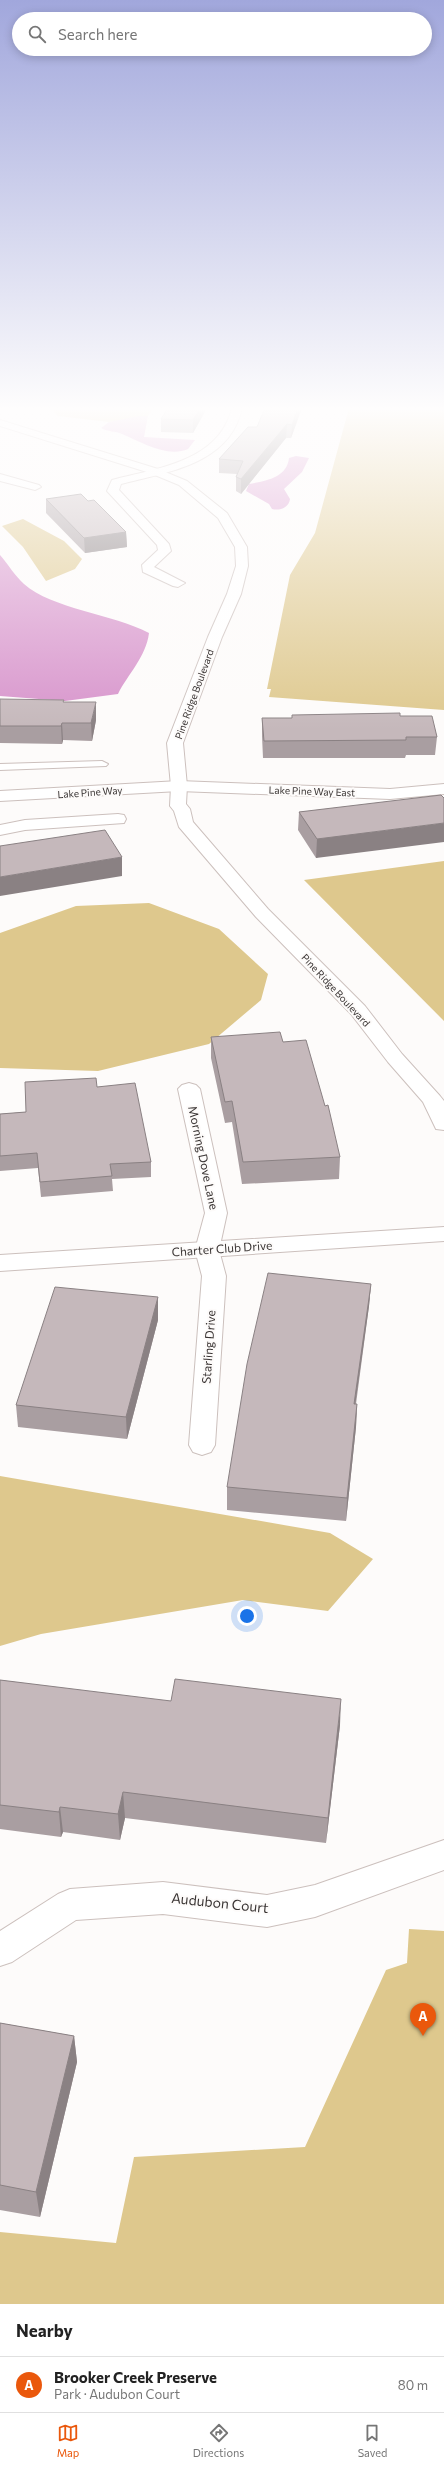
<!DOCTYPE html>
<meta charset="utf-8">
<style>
:root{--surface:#fff;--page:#f6f6f6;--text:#222;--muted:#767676;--line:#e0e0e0;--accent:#ea580c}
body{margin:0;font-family:Commissioner,sans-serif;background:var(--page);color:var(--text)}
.you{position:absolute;left:247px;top:1616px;width:14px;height:14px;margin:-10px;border:3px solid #fff;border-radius:50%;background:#1a73e8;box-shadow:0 0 0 6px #1a73e833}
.badge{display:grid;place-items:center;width:26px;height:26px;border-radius:50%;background:var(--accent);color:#fff;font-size:13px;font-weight:700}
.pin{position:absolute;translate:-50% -33px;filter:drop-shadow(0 1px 2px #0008)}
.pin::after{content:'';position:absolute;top:21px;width:14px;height:12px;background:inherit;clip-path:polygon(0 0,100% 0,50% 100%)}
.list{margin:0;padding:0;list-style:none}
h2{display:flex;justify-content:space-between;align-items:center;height:52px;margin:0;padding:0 16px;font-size:17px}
h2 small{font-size:13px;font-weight:400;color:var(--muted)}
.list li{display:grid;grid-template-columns:26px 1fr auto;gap:12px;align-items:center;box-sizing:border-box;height:56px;padding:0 16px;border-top:1px solid var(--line)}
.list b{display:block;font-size:15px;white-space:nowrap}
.list p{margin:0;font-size:13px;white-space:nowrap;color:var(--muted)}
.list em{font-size:13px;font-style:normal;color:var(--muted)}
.icon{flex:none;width:22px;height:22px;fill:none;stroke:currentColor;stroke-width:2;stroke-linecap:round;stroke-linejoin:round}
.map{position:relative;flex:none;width:444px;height:2304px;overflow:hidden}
.search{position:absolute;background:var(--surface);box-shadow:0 2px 10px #0003;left:12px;right:12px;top:12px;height:44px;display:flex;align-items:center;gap:10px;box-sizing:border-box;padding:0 14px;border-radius:22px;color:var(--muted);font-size:15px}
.sheet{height:108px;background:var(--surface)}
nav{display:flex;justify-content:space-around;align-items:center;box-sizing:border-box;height:56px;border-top:1px solid var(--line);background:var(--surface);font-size:11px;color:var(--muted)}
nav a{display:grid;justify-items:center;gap:2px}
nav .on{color:var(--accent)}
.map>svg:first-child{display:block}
.green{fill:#dec88d}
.water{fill:#d793cb}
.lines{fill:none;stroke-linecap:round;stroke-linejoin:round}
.lane-casing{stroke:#ccc0bd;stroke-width:2}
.street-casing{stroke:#ccc0bd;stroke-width:2}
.secondary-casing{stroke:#ccc0bd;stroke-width:2}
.lane{fill:#fff;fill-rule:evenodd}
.street{fill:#fff;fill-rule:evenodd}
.secondary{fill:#fff;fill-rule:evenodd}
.wall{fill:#a99ea1}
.shaded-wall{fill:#8a8183}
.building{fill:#c5b8bb;stroke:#8a8183}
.labels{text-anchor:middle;stroke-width:4;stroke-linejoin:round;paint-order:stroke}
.far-street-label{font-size:10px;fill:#3a3534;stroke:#fdfbfa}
.street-label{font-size:12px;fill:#3a3534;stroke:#fdfbfa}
.near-street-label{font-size:14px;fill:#3a3534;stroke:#fdfbfa}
</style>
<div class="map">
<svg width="444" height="2304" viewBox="0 0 444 2304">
<rect width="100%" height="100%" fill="#fdfbfa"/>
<path class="green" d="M51,408h102l-5,8 -39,6 -51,-6z
M349,408h95v302l-175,-13 2,-8h-4l23,-114 25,-42z
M23,519l41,22 18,18 -7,10 -29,12 -23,-34 -21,-21z
M444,861v160l-140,-141z
M149,903l70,26 49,45 -7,26 -52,44 -111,27 -98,-3v-135l76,-27z
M0,1476l330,57 43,26 -45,52 -85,-11 -202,34 -41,12z
M409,1929l35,2v373h-444v-72l116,11 18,-86 171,-10 81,-177 21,-7z"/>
<path class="water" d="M139,416h9l-4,21 51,3 -7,9c-21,9 -47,-7 -66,-15 -7,-3 -14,-2 -21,-6l8,-6z
M296,456l13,2 -7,14 -18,17 6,10c-1,9 -11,12 -18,10l-3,-5 -23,-13 3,-7c16,-3 38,-6 40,-26z
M0,555c8,9 15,21 24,29 28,25 89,30 125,49 -3,24 -21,41 -31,61l-53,7 -65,-5z"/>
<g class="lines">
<defs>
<path id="lane" d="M102,761l6,3 -2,2 -106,4v-6z"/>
<path id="street" d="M232,408h10c-12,56 -74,64 -121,76l-2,6 50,54 2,7 -17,16 31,16 -7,4 -5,-1 -30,-14 -1,-7 16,-15 -1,-5 -50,-54 5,-11c45,-12 107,-18 120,-72z
M0,474l39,11 2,2 -6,3 -35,-9z
M179,781l211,8 54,-5v10l-54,5 -211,-8 -179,10v-10z
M118,814l6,1 2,4 -2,4 -99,7 -25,5v-10l25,-5z
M189,1083l7,2 4,4 27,124 -8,37 7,26 -11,169 -4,7 -9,3 -9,-3 -4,-7 13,-169 -7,-26 10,-37 -27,-124 4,-4z
M444,1840v30l-129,47 -48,10 -104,-13 -87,6 -64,42 -12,4v-35l58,-37 12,-5 93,-7 104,13 48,-10z"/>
<path id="secondary" d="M0,420l158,49 29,12 40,32 20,34 1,19 -7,28 -19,43 -39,106 4,43 -1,18 4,5 3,13 75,87 97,97 37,48 38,42 4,5v29l-8,-1 -13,-27 -35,-40 -37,-48 -95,-97 -77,-90 -5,-16 -4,-5 1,-20 -4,-43 41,-106 19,-43 9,-28 -1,-19 -17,-29 -39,-33 -29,-12 -150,-47z
M444,1227v14l-444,30v-16z"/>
</defs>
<use href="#lane" class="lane-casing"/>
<use href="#street" class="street-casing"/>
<use href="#secondary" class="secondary-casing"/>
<use href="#lane" class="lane"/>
<use href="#street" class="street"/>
<use href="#secondary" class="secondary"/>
</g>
<path class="wall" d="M207,408l-14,25 -32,-1v-13z
M302,408l-11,30h-5l-45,56 -5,-3v-14l1,-3 -18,-1v-14l38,-32z
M46,499l42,2 38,31 1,15 -42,6 -39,-40z
M0,699l64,3 32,18 -4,21 -29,-1 -1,4 -62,-1z
M292,715l108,1 37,21 -2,18h-29l-1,3h-142l-1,-22v-18h30z
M444,798l-128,60 -18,-28 1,-18z
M211,1037l72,5 57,115 -1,22 -97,5 -10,-62 -7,1 -14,-65z
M97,1087l54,75v15l-39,2 1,12 -72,6 -3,-29 -38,3v-57l26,-2z
M371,1284l-2,22 -13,98h1l-1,23 -10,94 -119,-11v-23z
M158,1297v23l-31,119 -109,-12 -2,-22z
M0,1680l340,45 -14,118 -201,-25 -5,22 -57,-8 -2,5 -61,-8z
M0,2023l74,13 3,26 -37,155 -40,-7z"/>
<path class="shaded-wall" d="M200,408h7l-14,25v-13z
M298,408h4l-11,30 1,-13z
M287,424l-1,14 -45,56v-15z
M126,532l1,15 -42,6 -1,-15z
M96,702v18l-4,21 -1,-18z
M62,723l1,17 -1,4 -1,-18z
M444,823v19l-128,16 1,-19z
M122,857v19l-122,20v-19z
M371,1284l-2,22 -17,121 2,-23z
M158,1297v23l-31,119 -1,-22z
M357,1404l-1,23 -10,94 1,-23z
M341,1699l-1,26 -14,118 2,-25z
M123,1792l2,26 -5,22 -2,-26z
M60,1807l3,25 -2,5 -2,-25z
M74,2036l3,26 -37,155 -4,-25z"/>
<path class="building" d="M168,408h32l-7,12 -32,-1z
M265,408h33l-6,17 -5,-1 -46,55 -5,-2 7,-16 -24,-2 29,-32h9z
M81,494l7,7 6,-1 32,32 -42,6 -38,-39z
M0,699l64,1 -1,2h33l-5,21h-29l-1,3h-61z
M400,713v3h32l5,21h-31v3l-142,1 -2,-23h30v-3z
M441,795l3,3v25l-127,16 -18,-27z
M105,830l17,27 -122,20v-31z
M280,1032l3,10 23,-2 19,66 3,-1 12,52 -97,5 -11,-61 -7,1 -14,-65z
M96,1078l1,9 38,-4 16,79 -41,2 2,12 -72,6 -3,-29 -37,3v-42l26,-2 -1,-30z
M268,1273l103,11 -17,120h3l-10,94 -120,-11 20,-123z
M55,1287l103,10 -32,120 -110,-12z
M175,1679l166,20 -13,119 -205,-26 -5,22 -58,-7 -1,5 -59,-7v-125l171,21z
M0,2023l74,13 -38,156 -36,-7z"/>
<linearGradient id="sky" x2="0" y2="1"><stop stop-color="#a1a7dc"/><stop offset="0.56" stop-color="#fefdfd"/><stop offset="1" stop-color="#fefdfd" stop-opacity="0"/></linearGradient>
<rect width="444" height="730" fill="url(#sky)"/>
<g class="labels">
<g class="far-street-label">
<text transform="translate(194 694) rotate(-70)" y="4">Pine Ridge Boulevard</text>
<text transform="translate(312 791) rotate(2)" y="4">Lake Pine Way East</text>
<text transform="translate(90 792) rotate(-4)" y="4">Lake Pine Way</text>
<text transform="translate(336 990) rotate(47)" y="4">Pine Ridge Boulevard</text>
</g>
<g class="street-label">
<text transform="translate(203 1158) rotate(78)" y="4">Morning Dove Lane</text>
<text transform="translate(222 1249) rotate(-4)" y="4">Charter Club Drive</text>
<text transform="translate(209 1347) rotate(-86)" y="4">Starling Drive</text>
</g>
<g class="near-street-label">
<text transform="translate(220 1903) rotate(6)" y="5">Audubon Court</text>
</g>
</g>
</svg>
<div class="you"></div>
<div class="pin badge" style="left:423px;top:2036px">A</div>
<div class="search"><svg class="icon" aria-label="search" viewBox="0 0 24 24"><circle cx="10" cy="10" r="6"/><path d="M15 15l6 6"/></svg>Search here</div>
</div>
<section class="sheet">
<h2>Nearby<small></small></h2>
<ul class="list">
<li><span class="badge">A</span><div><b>Brooker Creek Preserve</b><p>Park · Audubon Court</p></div><em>80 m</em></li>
</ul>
</section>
<nav>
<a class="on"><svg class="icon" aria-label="map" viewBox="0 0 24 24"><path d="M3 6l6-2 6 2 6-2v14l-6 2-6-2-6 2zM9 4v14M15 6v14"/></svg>Map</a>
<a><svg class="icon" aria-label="directions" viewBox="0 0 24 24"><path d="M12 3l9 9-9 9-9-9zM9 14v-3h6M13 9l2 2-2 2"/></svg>Directions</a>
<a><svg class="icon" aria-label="saved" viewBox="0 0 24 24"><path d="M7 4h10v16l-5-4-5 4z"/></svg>Saved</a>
</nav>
